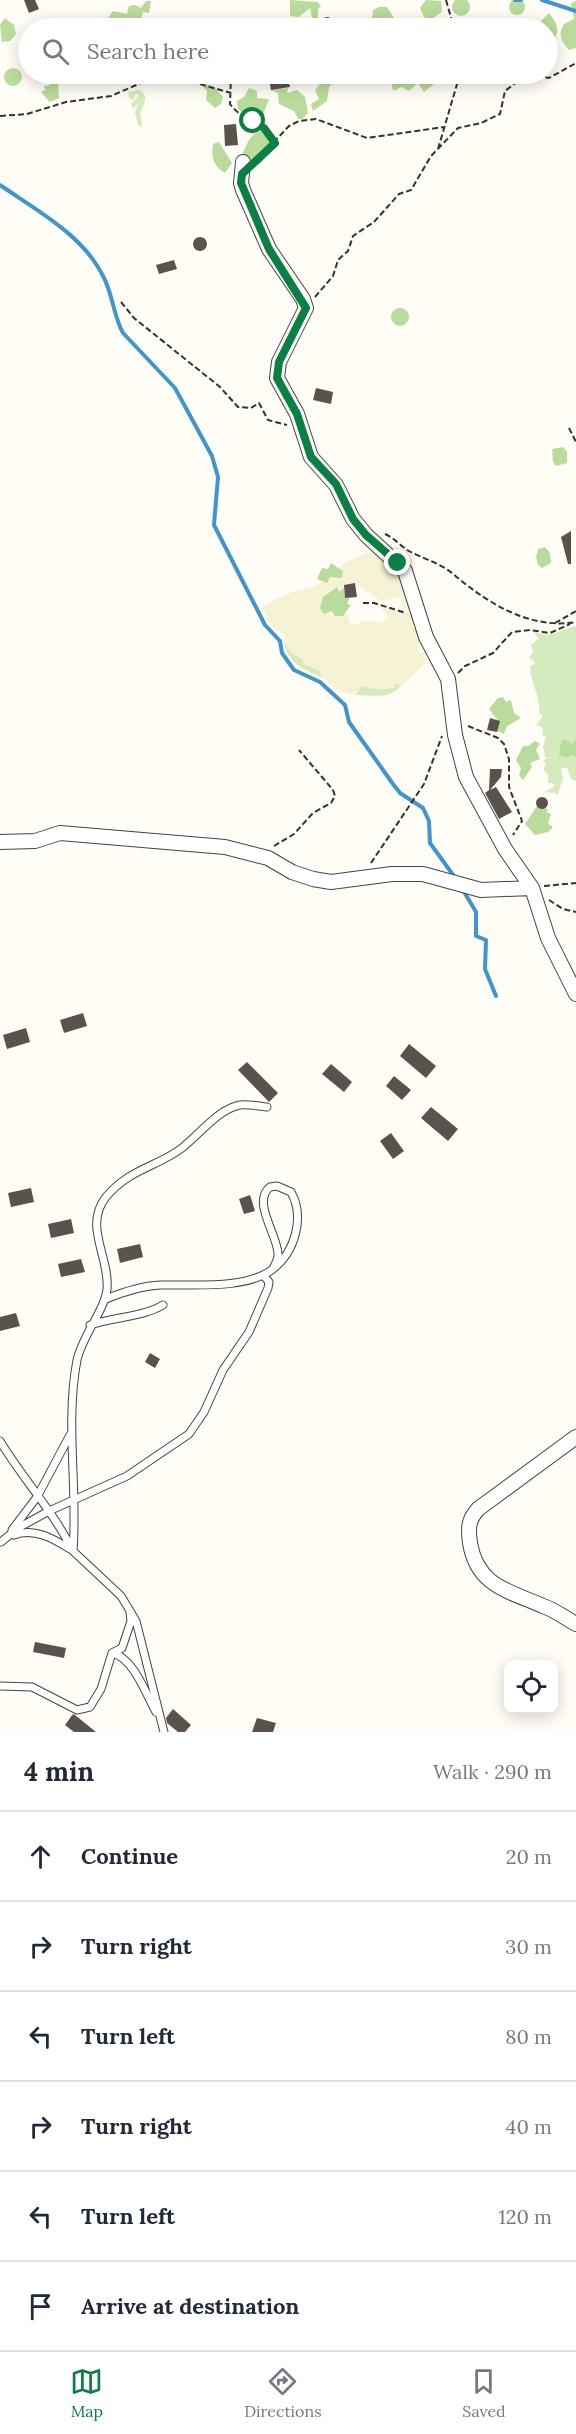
<!DOCTYPE html>
<meta charset="utf-8">
<style>
:root{--surface:#fff;--page:#f6f6f7;--text:#1f2937;--muted:#747a83;--line:#e0e1e3;--accent:#0b8043}
body{margin:0;font-family:Lora,serif;background:var(--page);color:var(--text)}
.controls{position:absolute;right:18px;bottom:18px;display:grid;overflow:hidden;border-radius:12px;box-shadow:0 3px 15px #0003}
.controls button{width:54px;height:54px;display:grid;place-items:center;padding:0;border:0;border-bottom:2px solid var(--line);background:var(--surface);color:var(--text);font:30px sans-serif}
.stop{position:absolute;width:18px;height:18px;margin:-14px;border:4px solid #0b8043;border-radius:50%;background:#fff}
.stop.end{background:#0b8043;border-color:#fff;box-shadow:0 2px 6px #0008}
.list{margin:0;padding:0;list-style:none}
h2{display:flex;justify-content:space-between;align-items:center;height:78px;margin:0;padding:0 24px;font-size:26px}
h2 small{font-size:20px;font-weight:400;color:var(--muted)}
.list li{display:grid;grid-template-columns:39px 1fr auto;gap:18px;align-items:center;box-sizing:border-box;height:90px;padding:0 24px;border-top:2px solid var(--line)}
.list b{display:block;font-size:22px;white-space:nowrap}
.list em{font-size:20px;font-style:normal;color:var(--muted)}
.icon{flex:none;width:33px;height:33px;fill:none;stroke:currentColor;stroke-width:2;stroke-linecap:round;stroke-linejoin:round}
.map{position:relative;flex:none;width:576px;height:1732px;overflow:hidden}
.search{position:absolute;background:var(--surface);box-shadow:0 3px 15px #0003;left:18px;right:18px;top:18px;height:66px;display:flex;align-items:center;gap:15px;box-sizing:border-box;padding:0 21px;border-radius:33px;color:var(--muted);font-size:22px}
.sheet{height:618px;background:var(--surface)}
nav{display:flex;justify-content:space-around;align-items:center;box-sizing:border-box;height:84px;border-top:2px solid var(--line);background:var(--surface);font-size:16px;color:var(--muted)}
nav a{display:grid;justify-items:center;gap:3px}
nav .on{color:var(--accent)}
.map>svg:first-child{display:block}
.farmland{fill:#f6f3d4}
.green{fill:#d5ebbd}
.forest{fill:#b9dc9c}
.lines{fill:none;stroke-linecap:round;stroke-linejoin:round}
.stream{stroke:#3f96cf;stroke-width:4}
.building{fill:#5a524d}
.service-casing{stroke:#444;stroke-width:9}
.minor-casing{stroke:#444;stroke-width:16}
.path{stroke:#333;stroke-width:2;stroke-dasharray:6 3;stroke-linecap:butt}
.service{stroke:#fff;stroke-width:7}
.minor{stroke:#fff;stroke-width:14}
.route{stroke:#0b8043;stroke-width:8}
</style>
<div class="map">
<svg width="576" height="1732" viewBox="0 0 576 1732">
<rect width="100%" height="100%" fill="#fffdf5"/>
<path class="farmland" d="M372,551h5l23,23 12,34 -2,3 -7,-4 -3,-10 -19,4 -26,-18 -11,2v3l-5,4 -13,2 -6,14 8,5 4,-2 11,5 3,-3 5,11h5l10,-4 14,3 8,-5 -9,-13 21,8h11l2,13 9,18 -4,5 2,4h5l1,4 -1,7 -24,22 -42,5 -9,3 -12,-3 -16,-14 -2,-6 -16,-7 -5,-7 -8,-4 -9,-20 -13,-9 -7,-18 30,-14 23,-6 15,-9h12l-3,-8 6,-7z"/>
<path class="green" d="M140,90c10,8 3,13 1,22 -2,4 2,10 1,15l-4,-2 -3,-13 3,-8 -5,5 -2,-5 8,-9 -3,-1 -3,6 -4,-2 -1,-6z
M576,626v155l-5,-2 -4,-11h-6l2,11 -6,17 -2,-3 -10,-1 10,-6 -2,-3h-5v-8l-5,-6 3,-4 -3,-5 5,-2 -3,-1 -2,-11 3,-9 -4,-2 1,-7 -7,-3 7,-9 -4,-3c2,-18 -9,-30 -9,-47l6,-3 -7,-5 4,-6 -2,-7 8,-6 -6,-7 15,3z
M284,640l7,13 11,6 2,5 16,7 2,6c-19,-7 -36,-15 -38,-37z
M395,684l6,2c-13,14 -29,9 -46,9l7,-9c11,4 19,3 32,2z"/>
<path class="forest" d="M452 7a9 9 0 1 1 18 0a9 9 0 1 1-18 0Z
M509 7a8 8 0 1 1 16 0a8 8 0 1 1-16 0Z
M290,0l28,2 3,5 -3,2v13l-6,-3 -2,-11 -11,9 -9,-1z
M426,0l15,1 1,11 -12,8 -6,-3 -4,-9z
M146,1h5l-2,12 -6,-1 -2,10 -14,6h-22l-2,-3 10,-14 14,3 2,-8 6,-1 6,3z
M576,1v47l-7,2c-7,-8 -12,-15 -5,-26l10,-5 -3,-16z
M379,7h8l7,11 -5,8 -18,2 2,-18z
M549,13c6,7 14,18 3,27l-4,-4v-8h-5l1,-4 -3,-3z
M5,18l9,7 2,9 -6,7 -8,1 -2,-17z
M4 77a9 9 0 1 1 18 0a9 9 0 1 1-18 0Z
M316,74h17l1,7 -5,6 -2,14 -14,10 -2,-7 8,-5 -4,-9 5,-6z
M410,74h17l5,3 1,8 -9,7 -6,-9 -9,8 -7,-4 -9,4 -2,-12 6,-2 5,5 8,-4z
M52,80l6,4 1,14 -9,4 -9,-10 4,-2 -1,-4 6,-1z
M207,85l8,3 8,9 -2,7 -6,4 -9,-8 1,-9 -4,-4z
M249,88l8,3v7l12,1 -6,16c-9,4 -18,0 -25,-6l-1,-8 7,-4z
M288,88l-1,5 10,-3 8,7 3,16 -6,6h-4l-4,-8 -15,-7 -1,-11 -7,-3z
M262,131l9,9v9l-10,14 -14,2 -6,-8c6,-12 7,-23 21,-26z
M219,142l13,21 -7,10c-12,-7 -14,-16 -12,-29z
M391 317a9 9 0 1 1 18 0a9 9 0 1 1-18 0Z
M563,447l4,5v11l-11,3 -3,-5 -1,-12z
M545,547l5,6 1,10 -9,5 -4,-3 -2,-8 2,-8z
M331,563l12,8 -1,7 -12,-1 -3,6 -10,-4 5,-11 6,1z
M337,587l2,5 5,-4 1,10 5,-1 -3,7 4,1 -8,11h-8l-3,-5 -8,3 -4,-6 3,-11z
M503,697l3,5 5,-2 3,13 7,5 -14,8 -3,8 -7,-3 2,-9 -10,-13 9,-11z
M565,739l7,5 4,-5v18l-6,-2 -1,3 -10,-3 2,-13z
M535,741l5,3 -4,6 4,9 -10,4 2,4 -9,13 -4,-4 2,-8 -5,-8 7,-14h5z
M537,806l11,3 -2,3 5,2 -3,10 5,3 -5,5 -13,3 -10,-11z"/>
<g class="lines">
<path class="stream" d="M515,0h6
M542,0l34,11
M0,185c36,25 83,50 103,91 10,18 10,39 20,57l52,55 37,68 6,21 -4,48 51,100 15,16 2,12 12,17 26,12 25,23 4,17 44,62 7,9 23,15 6,13 1,22 26,36
M463,890l13,22v24l10,4 -1,29 11,27"/>
</g>
<path class="building" d="M24,0h11l4,9 -10,4z
M321 23a6 6 0 1 1 12 0a6 6 0 1 1-12 0Z
M288,78l2,9 -19,3 -2,-10z
M236,124l2,21 -13,1 -1,-21z
M193 244a7 7 0 1 1 14 0a7 7 0 1 1-14 0Z
M174,260l3,9 -18,5 -3,-9z
M316,388l17,4 -2,12 -18,-4z
M571,531v33h-3l-7,-27z
M355,583l2,14 -12,1 -1,-13z
M490,718l10,3 -3,11 -10,-2z
M490,769h12l-1,8 -11,13 6,-3 16,25 -13,7 -14,-26 4,-3z
M536 803a6 6 0 1 1 12 0a6 6 0 1 1-12 0Z
M83,1013l4,13 -23,7 -4,-13z
M26,1028l4,14 -23,7 -4,-14z
M409,1044l27,22 -10,12 -26,-22z
M247,1062l31,31 -9,9 -31,-32z
M331,1064l21,18 -8,10 -22,-18z
M394,1076l17,14 -9,10 -16,-14z
M431,1107l27,22 -10,12 -27,-23z
M391,1133l13,18 -11,8 -13,-18z
M31,1188l3,14 -23,5 -3,-14z
M250,1195l5,16 -11,3 -5,-15z
M71,1219l3,14 -23,5 -3,-14z
M140,1244l3,13 -23,6 -3,-14z
M81,1259l4,13 -24,5 -3,-13z
M16,1313l4,13 -20,5v-14z
M150,1353l10,6 -5,9 -10,-6z
M35,1642l31,6 -2,10 -31,-6z
M173,1709l18,16 -6,7h-7l-11,-9 -1,-5z
M73,1714l2,1 21,17h-22l-9,-7z
M257,1718l19,5 -3,9h-21z"/>
<g class="lines">
<defs>
<path id="service" d="M277,1186l14,6c14,25 4,60 -18,77 2,-5 5,-9 5,-14 1,-18 -27,-53 -8,-68z
M106,1299c17,-7 34,-13 54,-14 32,-1 86,5 113,-16
M90,1325c24,-8 53,-8 73,-20
M0,1441c23,38 53,70 73,110
M12,1530l25,-33 33,-62
M14,1535c20,-8 40,4 56,14
M1,1542l17,-14 31,-17 78,-35 62,-42 15,-22 19,-42 26,-38 19,-44 1,-6 -5,-6
M112,1653c21,4 34,41 44,59
M0,1686l32,1 45,23 13,-3 11,-18 11,-36 10,-5 9,-27 -1,-9
M164,1732l-28,-111 -15,-25 -48,-45c5,-64 -8,-128 4,-191 6,-26 28,-50 30,-71 3,-32 -24,-63 -1,-92 23,-28 51,-30 76,-49 17,-13 36,-39 58,-43 8,-1 19,1 27,2"/>
<path id="minor" d="M243,162l-2,21 2,7 26,59 34,50 3,9 -27,54 -2,16 20,36 14,43 25,28 17,34 13,16 39,36 21,66 22,42 7,56 11,42 39,72 27,39 16,50 28,56
M0,842l35,-1 25,-8 165,14 43,11 24,14 21,7 18,3 61,-8h31l58,16 51,-2
M576,1437l-98,72c-10,11 -10,20 -8,34 7,43 39,48 73,63 12,4 22,12 33,18"/>
</defs>
<use href="#service" class="service-casing"/>
<use href="#minor" class="minor-casing"/>
<path class="path" d="M446,0l8,28
M231,74l-1,30c13,17 31,19 45,39
M0,116l27,-2 39,-12 45,-6 37,-16 24,-4 59,17
M438,149l22,-75
M255,162l34,-36 10,-5 17,-2 51,19 77,-11
M315,297l18,-21 5,-16 10,-9 5,-15 21,-14 25,-28 12,-4 20,-34 27,-28 23,-5 19,-9 5,-23 22,-17 22,4 27,-15
M121,302l13,16 86,69 18,20 13,1 8,-5 9,17 19,5
M569,428l7,14
M385,534c9,4 15,11 22,16 14,8 33,13 45,23 34,29 77,57 124,49
M363,603h11l32,10
M555,623l21,-12
M458,673l7,-7 28,-13 19,-21 18,-2 20,3 20,-9
M468,726l30,12 6,6 5,15v28l13,34 -9,14
M274,846l20,-12 19,-21 18,-10 4,-7 -2,-6 -34,-40
M371,863l53,-79 18,-48
M544,886l32,-3
M549,900l14,9 13,3"/>
<use href="#service" class="service"/>
<use href="#minor" class="minor"/>
</g>
<g class="lines">
<path class="route" d="M253,121l11,7 11,15 -33,31 -1,9 28,66 37,59 -27,54 -2,16 20,36 14,43 25,27 17,35 13,16 32,28"/>
</g>
</svg>
<div class="controls">
<button><svg class="icon" aria-label="locate" viewBox="0 0 24 24"><circle cx="12" cy="12" r="6"/><path d="M12 2v4M12 18v4M2 12h4M18 12h4"/></svg></button>
</div>
<div class="stop" style="left:253px;top:121px"></div>
<div class="stop end" style="left:398px;top:563px"></div>
<div class="search"><svg class="icon" aria-label="search" viewBox="0 0 24 24"><circle cx="10" cy="10" r="6"/><path d="M15 15l6 6"/></svg>Search here</div>
</div>
<section class="sheet">
<h2>4 min<small>Walk · 290 m</small></h2>
<ul class="list">
<li><svg class="icon" aria-label="ahead" viewBox="0 0 24 24"><path d="M12 20V5M6 11l6-6 6 6"/></svg><div><b>Continue</b></div><em>20 m</em></li>
<li><svg class="icon" aria-label="right" viewBox="0 0 24 24"><path d="M7 20v-9h11M14 6l5 5-5 5"/></svg><div><b>Turn right</b></div><em>30 m</em></li>
<li><svg class="icon" aria-label="left" viewBox="0 0 24 24"><path d="M17 20v-9H6M10 6l-5 5 5 5"/></svg><div><b>Turn left</b></div><em>80 m</em></li>
<li><svg class="icon" aria-label="right" viewBox="0 0 24 24"><path d="M7 20v-9h11M14 6l5 5-5 5"/></svg><div><b>Turn right</b></div><em>40 m</em></li>
<li><svg class="icon" aria-label="left" viewBox="0 0 24 24"><path d="M17 20v-9H6M10 6l-5 5 5 5"/></svg><div><b>Turn left</b></div><em>120 m</em></li>
<li><svg class="icon" aria-label="arrive" viewBox="0 0 24 24"><path d="M6 21V4h12l-3 4 3 4H6"/></svg><div><b>Arrive at destination</b></div></li>
</ul>
</section>
<nav>
<a class="on"><svg class="icon" aria-label="map" viewBox="0 0 24 24"><path d="M3 6l6-2 6 2 6-2v14l-6 2-6-2-6 2zM9 4v14M15 6v14"/></svg>Map</a>
<a><svg class="icon" aria-label="directions" viewBox="0 0 24 24"><path d="M12 3l9 9-9 9-9-9zM9 14v-3h6M13 9l2 2-2 2"/></svg>Directions</a>
<a><svg class="icon" aria-label="saved" viewBox="0 0 24 24"><path d="M7 4h10v16l-5-4-5 4z"/></svg>Saved</a>
</nav>
